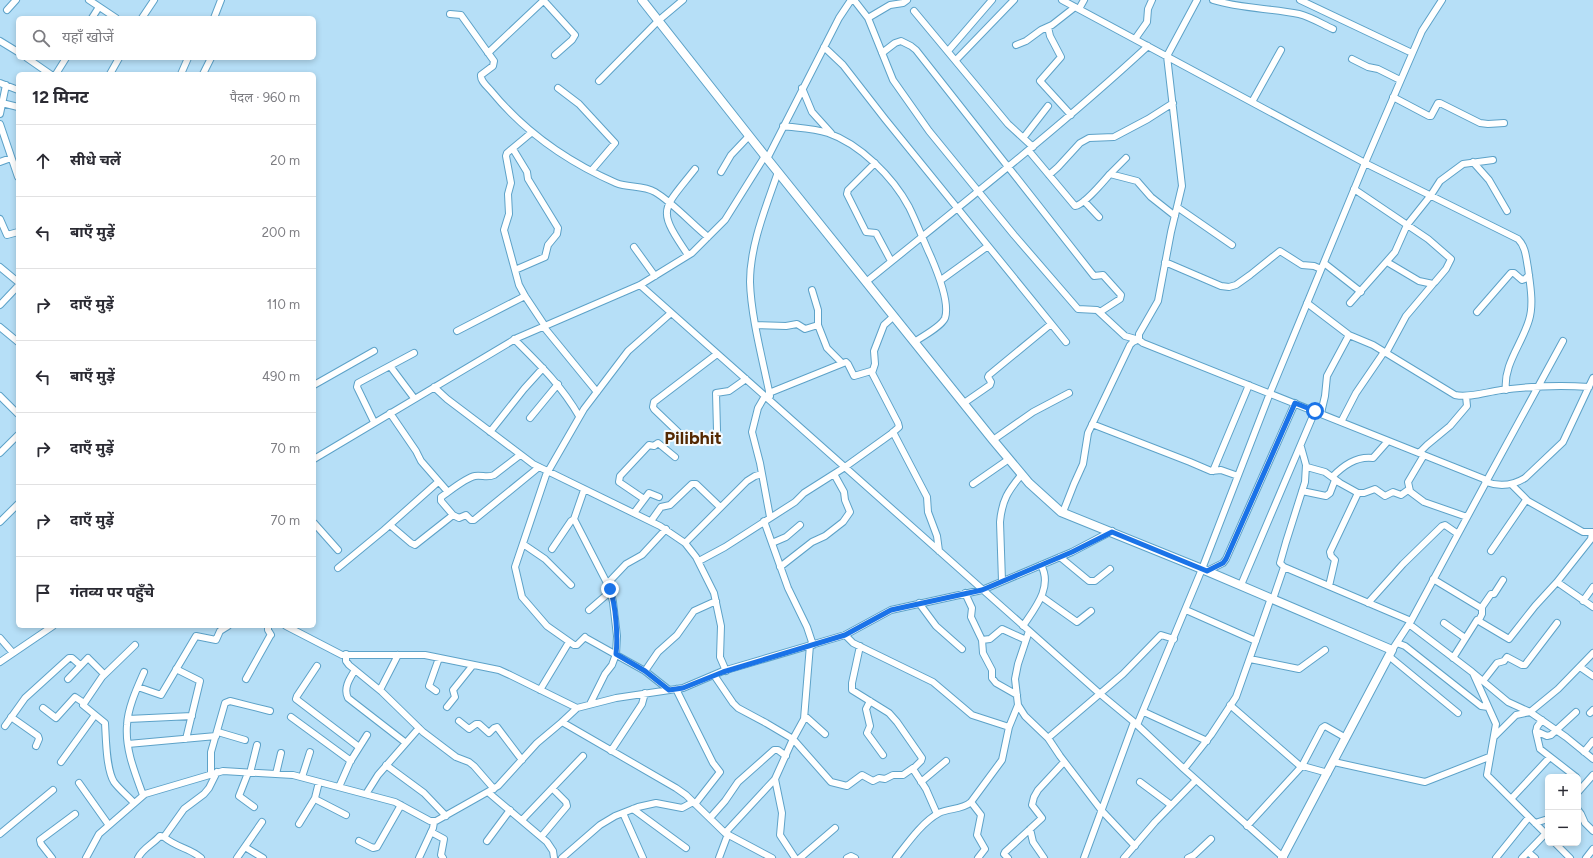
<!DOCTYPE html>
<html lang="hi">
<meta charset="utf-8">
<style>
:root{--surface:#fff;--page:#f7f7f7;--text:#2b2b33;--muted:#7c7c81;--line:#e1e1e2}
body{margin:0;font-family:Figtree,"Noto Sans Devanagari",sans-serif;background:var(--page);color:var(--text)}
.controls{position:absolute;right:12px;bottom:12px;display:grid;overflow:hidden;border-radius:6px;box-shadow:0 2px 6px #0003}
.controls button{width:36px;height:36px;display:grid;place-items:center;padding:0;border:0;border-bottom:1px solid var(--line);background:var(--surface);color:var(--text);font:20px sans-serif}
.stop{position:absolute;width:12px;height:12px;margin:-9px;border:3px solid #1a73e8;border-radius:50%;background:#fff}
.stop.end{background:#1a73e8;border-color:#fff;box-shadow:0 1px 4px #0008}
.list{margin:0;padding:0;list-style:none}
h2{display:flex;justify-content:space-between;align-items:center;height:52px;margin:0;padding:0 16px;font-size:17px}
h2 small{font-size:13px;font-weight:400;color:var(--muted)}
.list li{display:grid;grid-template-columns:26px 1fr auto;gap:12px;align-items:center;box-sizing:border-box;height:72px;padding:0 16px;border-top:1px solid var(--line)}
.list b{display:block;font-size:15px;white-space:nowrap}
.list em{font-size:13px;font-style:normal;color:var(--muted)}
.icon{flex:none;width:22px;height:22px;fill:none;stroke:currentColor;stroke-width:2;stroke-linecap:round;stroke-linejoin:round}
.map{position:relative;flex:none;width:1593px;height:858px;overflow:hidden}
.search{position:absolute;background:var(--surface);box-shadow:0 2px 6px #0003;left:16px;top:16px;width:300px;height:44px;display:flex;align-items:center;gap:10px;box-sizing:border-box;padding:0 14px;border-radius:6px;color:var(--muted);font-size:15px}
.panel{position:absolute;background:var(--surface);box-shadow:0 2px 6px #0003;left:16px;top:72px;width:300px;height:556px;border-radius:6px}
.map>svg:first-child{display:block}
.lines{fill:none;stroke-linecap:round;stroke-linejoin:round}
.minor-casing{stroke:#5da2c8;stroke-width:8}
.secondary-casing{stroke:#5da2c8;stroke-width:10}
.minor{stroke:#fff;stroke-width:6}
.secondary{stroke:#fff;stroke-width:8}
.route{stroke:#1a73e8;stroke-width:5}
.labels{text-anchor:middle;stroke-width:4;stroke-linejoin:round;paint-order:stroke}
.town-label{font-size:18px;font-weight:bold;fill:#542802;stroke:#f4fafe}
</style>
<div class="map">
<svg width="1593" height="858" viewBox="0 0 1593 858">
<rect width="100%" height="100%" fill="#b6dff7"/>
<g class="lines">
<defs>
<path id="minor" d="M89,0l27,18
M854,0l14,18 25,62 36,51 85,104 64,74 19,1 28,26 14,4
M1062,0l303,163 153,76c8,8 8,19 10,29 2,16 6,36 1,52 -7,24 -26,45 -23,70
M1197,0l-30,56 15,130 -11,46 -13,69 -19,33v6l4,3 341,136 2,3 -1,2 -74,137 -19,29
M1213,0c28,9 58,8 86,14 12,3 23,10 34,15
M1300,0l112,53
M1079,9l5,-9
M7,10l9,-10
M914,11l94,113 25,23
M450,14l11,1 33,46 -1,5 -12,9c-1,6 7,12 11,17 33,40 76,70 124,91 12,5 27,2 39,9 17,10 37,32 53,45
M92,18l7,-11
M142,18l12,-18
M214,18l7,-18
M868,18l22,-13 13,-2 4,-3
M1048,27l2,9 11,21 -21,24 31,34
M1135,39l12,-17 1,-13 4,-9
M0,41l18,11
M1016,45l10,-4 15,-11 11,-5 23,-18
M824,47l19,18 42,54 181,223
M948,51l44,-51
M488,53l54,-51h3l30,33 -3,5 -17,15
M882,53l13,-10 6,-2 10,5 5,4 178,226 9,-1 18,20 -1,4 -20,13
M27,58l23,16
M1352,59l16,8 10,2 22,11
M956,60l58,-60
M56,74l10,-16
M110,74l9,-16
M181,74l7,-16
M203,74l8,-16
M599,81l59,-60 25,-21
M0,83l18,7
M558,88l21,16 36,39 -23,27
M802,88l10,24 19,21
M1393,97l36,19h2l7,-13h2l40,20 8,1 16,-1
M1252,102l29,-52
M2,103l16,4
M0,114l6,-29
M0,124l18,53
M783,126c14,2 30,2 45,7 32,11 65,44 81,74 8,16 14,33 22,50 6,14 19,46 14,61 -3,8 -23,19 -31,24
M531,133l-24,20 -1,3 5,27 -3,11 1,20 -5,16 15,55 6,11 20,30
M1024,137l24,-31
M513,149l14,23 1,7 30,49 -1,6 -9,11 -3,12 -30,13
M1029,151l46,55c9,-1 28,-24 35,-32l27,7 14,16 24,19
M767,159l72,-141 12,-18
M0,162l11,-4
M1473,162l16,18 18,31
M875,163l-27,27 -1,4 19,38 10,1 15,28
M721,172l10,-17 18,-19
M1110,174l16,-16
M1049,175l9,-8 22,-24 9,-5 25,-1 34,-18 25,-16
M1354,189l74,50 23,20 -5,10 -11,13 -2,2 -14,-3 -32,-19
M1084,201l15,16
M1177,207l55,38
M0,219l7,16 11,-3
M634,247l21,29
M688,255c-32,-47 -26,-44 7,-86
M1165,262l56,24 8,1 7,-2 14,-10 30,-24 22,14 12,1 7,3
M1324,263l37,29
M0,267l18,15
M941,280l47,-34
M866,282c95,-77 192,-153 282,-236
M640,285l459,408 35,29 50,47 100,89
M812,290l6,20v15l9,23 15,15
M1307,303l42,32 24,10 82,50c15,3 31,-3 46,-5 31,-4 57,-5 88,-3
M1350,303l45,-51 12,-27 24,-30 9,-14 23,-17 30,-4
M0,305l18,-19
M1477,312l34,-39h3l8,7 3,-1 4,-4
M756,325l30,1 11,-2 8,5 13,-4
M543,326l54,66
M0,327l18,15
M457,331l68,-35
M514,339c26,26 47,46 65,77
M1563,341l-77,141c14,5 26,4 39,-4l38,-36 30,-64
M1386,353l20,-37 27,-32
M390,366l24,32
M872,373l3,-9 -1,-13 10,-26 10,-9
M314,385l60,-34
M434,387l13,12 86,65 127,62 25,17 11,14 18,36 7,33 -1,31 6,14
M0,396l18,18
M765,396l-7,12 -6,24 8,31 10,54
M770,396c-7,-35 -19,-79 -20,-114 0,-37 16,-75 28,-110
M964,403l26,-18 1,-3 -3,-5 1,-2 62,-51
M390,413l26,38 5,10 27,31
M1321,413l4,-17 2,-20 22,-41
M530,418l28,-34
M374,422l-17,-35 1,-4 56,-30
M1341,422l15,-29 28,-41
M1092,424l98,38 21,9 10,-1 17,6
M717,430l-1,-37 13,-2 17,-12
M490,432l34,-43 19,-21
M678,432l-24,-23 -1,-2 1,-5 63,-48
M893,432l34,65 1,15 9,24 2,15
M993,440l40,-28 36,-19
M1301,447l5,18 -1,17 -19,60 -6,21 4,4 127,54
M0,453l18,-18
M1419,453l8,-8 23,-19 17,-20 -1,-10
M314,459l203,-121 123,-53 52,-32 33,-33 40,-64
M1307,467l18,5 15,11 18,10h6l11,-4 10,7 8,-4 8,3 7,-5 16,12 43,15
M1213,471l36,-86
M1332,477c11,-11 24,-21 41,-19l15,-17
M973,484l36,-25
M1511,484l17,17 55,31h10
M584,490l-10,29 36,70 3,13 4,34 -1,18 -4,11 -7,9 -15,30
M1302,491l24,5 4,-3 5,-13
M1410,491l-2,-9 16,-27
M644,499l-25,-17 1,-6 29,-31 5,1 4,-3 17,14
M1063,512l11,-28 9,-20 5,-31 42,-88 3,-3 4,-2
M634,513l15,-20 10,4
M453,515l-12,-14v-4c9,-6 24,-19 34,-21 7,-1 13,2 19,-1l26,-20
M651,521l10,-14 9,-2 22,-21h4l24,23
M764,521l24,67 19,39 6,18
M0,522l18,-18
M314,523l24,27
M390,525l21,18 4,2 38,-30 6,3 7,-3 5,5h3l65,-53
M685,543l62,-62 8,-5 7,-2
M772,543l14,-6 14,-12
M523,544l22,15 26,26
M552,549l19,-28 3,-2
M1491,551l35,-51
M1060,557l29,24h6l15,-12
M699,561l26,-14 70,-45 9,-9 41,-26 46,-33 8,-7 -1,-4 -27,-52 -17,5 -6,-12 -2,-2 -77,31
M780,567l32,-25 13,-6 18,-14 7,-10 -5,-12 -1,-8 -10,-18
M338,568l46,-38 54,-48
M1207,571l16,-8 3,-4 69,-156
M1433,579l48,29
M1002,581l-2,-59c2,-22 8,-31 22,-48
M1557,582l34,-43 1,-6
M607,584l19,-20 16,-9 24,-26
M1241,585l74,-174
M1329,586l6,-26 -4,-4 -1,-4 28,-59
M965,593l7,15 -1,9 11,23 1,13 9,17v8l4,5 21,12
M1042,597l35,25 14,-11
M1273,599l11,-32
M1583,601l10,-14
M919,603l17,23 26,23
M1368,603l35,-39 39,-38 3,-1 13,9
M589,610l22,-19
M1186,610l70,31
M1479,620l3,-6v-7l9,-13h3l9,-14
M1444,623l21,15
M1409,624l63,48 36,30 22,10 36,25 27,22
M286,626l56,29h83l74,15 11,5 67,33
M1023,626c12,-18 30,-39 18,-61
M845,635l8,8 80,39 39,33 37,12
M0,638l13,15
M982,640l8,-1 12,-10 24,11
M1397,643l8,3 76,60 7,1
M860,646l-8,37v7l37,23 8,9 25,36 -1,3 -8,8 13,20 11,25
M346,654v7l3,4 33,27 41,40 33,25 13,5 5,4 20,23
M1390,657l68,56
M1453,658l24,-38 32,19 26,-33 22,-24 36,25
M1250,659l49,10 26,-19
M0,662l53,-36
M317,666l-20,30 -1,3 63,48
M1580,667l13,9
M176,669l24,12 -14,58
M355,670c-5,8 -12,18 -7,28l58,45
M645,671l13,-19 19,-17 17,-24 22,-10
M1473,673l23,51 -9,51 61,61
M714,675l19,28 5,5 28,15 27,16 38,43 16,4 15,-11 11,6 6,-3 6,1 8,-4h10l10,-7
M68,679l20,-21 16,16
M246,679l24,-43 1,-1 -3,-5v-4
M1483,681l14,-18 7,-2 3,-4 15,8h3l32,-42
M138,687l23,8 35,-59 20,4 4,-9 8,-5
M676,689l37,74 7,9 -25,32
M380,690l18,-35
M540,690l29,-48
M669,690l-24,-19 -59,-33 -1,-1 -8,8h-3l-27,-19 -25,-29 -7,-30 31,-92 38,-66 44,-58 43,-38
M436,691l-7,-5 10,-28
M870,701l-4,8 4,17 -3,7 16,22
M1018,705l7,11 23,22 12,18 42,55 33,35
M1230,705l69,60 29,8
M447,707l8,-10 -2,-7 20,-25
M43,708l13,10 19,-21 9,6
M1144,712l63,29
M1590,713l3,-3
M805,716l20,18
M11,717l27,19 1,3 -3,7
M291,717l60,44
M128,719l64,-3
M1542,720l-5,7 -1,5 4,17 36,28
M459,721l10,8 7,-5h3l10,9 5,-5 3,-1 25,33
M562,722l114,66 10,7 39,38 47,25
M1137,725l65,-156 68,-176 95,-230 57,-132 20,-31
M5,726l20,-28 44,-40h3l8,7
M1536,731l11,5 4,-1 25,-23
M218,732l27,8
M1494,737l22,-22 14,-3 28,-23 35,-36
M1048,738l75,-64 38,-39 13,4
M128,744l88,-8
M611,751l31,-47 3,-11
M1584,752l9,-11
M61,762l34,-47
M1334,762l91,20 64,-25
M386,765l38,28 22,23
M1184,769l27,-34 25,-38 35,-99
M248,773l-9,23 15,11
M250,773l7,-28
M211,774v-22l14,-49 5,-2 40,10
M276,774l5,-21
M302,777l8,-25
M775,779l7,34 -2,22 15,23
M921,782l25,-21
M1140,782l31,23
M79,783l29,41
M339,787l11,-25 17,-27
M1578,792l15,-17
M489,793l58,49 6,9 1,7
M366,794l12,-19 41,-47
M143,795c-8,-22 -18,-46 -16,-70 1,-18 10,-37 17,-53
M315,799l31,16
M1511,799l39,-42
M971,802l10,13 -4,20 8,14 -7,9
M134,803c-6,-7 -14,-13 -20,-21 -8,-13 -8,-44 -9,-59l-22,-18 19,-28 33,-32
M633,809l53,39
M1578,810l3,4 4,9 8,8
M623,813l20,45
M710,818l15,-17 13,-19 36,-32h4l8,6
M522,820l61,-64
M1535,823l13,-4
M299,824l16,-26 4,-16
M1247,826l55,-60 20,-38 3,-2 21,12
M1030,829l3,13 11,16
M431,832l13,7 -3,16 2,3
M725,833l50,-54 18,-40 11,-20 6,-74
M0,834l53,-44
M164,837c13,11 26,11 37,21
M541,837l26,-31 -1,-4 -13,-13
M359,841l14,7 4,-1 24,-42
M487,841l23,-31
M1555,843l15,15
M245,847l18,11
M1528,852l7,6
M52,858l-11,-14 -1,-4 35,-26
M86,858l13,-24 46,-40 78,-23 70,4 102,27 35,19h6l62,-35 39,-43 25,-21 15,-14 39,-10 67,-10 40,-17 122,-36 46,-25 91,-20 90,-38 40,-21
M138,858c5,-10 15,-14 22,-22l4,1 20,-28 20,-15 5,-6 8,-16
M237,858l25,-36
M419,858l14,-30 1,-6
M562,858l38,-33 15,-9 23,-9 18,-4 26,5 11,-6
M719,858l9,-24
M800,858l35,-30
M847,858l4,-2 4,2
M896,858c11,-14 26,-36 43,-45 10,-5 23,-3 32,-11l31,-42 7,-33 9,-22 -3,-26 3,-15 11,-33
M1008,858l-4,-4 1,-2 37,-34 -10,-13 2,-8 4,-7 26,-28
M1084,858l50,-136
M1124,858l31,-36 41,-42
M1188,858l6,-3 17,-16
M1496,858l33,-41
M1522,858l24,-25
M1586,858l7,-9"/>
<path id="secondary" d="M642,0l123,156 228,284 36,43 32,29 141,57 190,81 -110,208"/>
</defs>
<use href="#minor" class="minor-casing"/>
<use href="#secondary" class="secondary-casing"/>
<use href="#minor" class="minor"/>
<use href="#secondary" class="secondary"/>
</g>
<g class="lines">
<path class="route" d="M610,589c6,16 8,49 6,65l29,17 24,19 14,-2 40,-16 122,-37 46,-25 91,-20 90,-38 40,-20 95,39 16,-8 3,-4 69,-156 20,8"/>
</g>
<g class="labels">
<g class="town-label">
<text x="693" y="444">Pilibhit</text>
</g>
</g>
</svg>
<div class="controls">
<button>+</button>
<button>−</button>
</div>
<div class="stop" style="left:1315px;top:411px"></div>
<div class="stop end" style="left:610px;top:589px"></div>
<div class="search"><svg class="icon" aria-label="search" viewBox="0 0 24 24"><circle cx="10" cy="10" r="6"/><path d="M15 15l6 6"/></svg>यहाँ खोजें</div>
<section class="panel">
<h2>12 मिनट<small>पैदल · 960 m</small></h2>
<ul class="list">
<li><svg class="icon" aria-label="ahead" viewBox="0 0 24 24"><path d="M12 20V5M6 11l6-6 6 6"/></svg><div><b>सीधे चलें</b></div><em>20 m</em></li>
<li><svg class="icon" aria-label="left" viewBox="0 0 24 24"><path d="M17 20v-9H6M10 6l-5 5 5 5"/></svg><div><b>बाएँ मुड़ें</b></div><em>200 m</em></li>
<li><svg class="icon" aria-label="right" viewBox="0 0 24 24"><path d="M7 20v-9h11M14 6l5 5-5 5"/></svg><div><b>दाएँ मुड़ें</b></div><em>110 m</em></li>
<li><svg class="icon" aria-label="left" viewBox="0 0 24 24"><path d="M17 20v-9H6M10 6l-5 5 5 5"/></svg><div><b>बाएँ मुड़ें</b></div><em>490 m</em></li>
<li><svg class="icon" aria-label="right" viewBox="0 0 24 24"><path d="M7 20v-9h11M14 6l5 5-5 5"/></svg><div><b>दाएँ मुड़ें</b></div><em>70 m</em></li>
<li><svg class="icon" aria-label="right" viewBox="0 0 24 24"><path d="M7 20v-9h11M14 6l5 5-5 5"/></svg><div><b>दाएँ मुड़ें</b></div><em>70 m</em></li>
<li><svg class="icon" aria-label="arrive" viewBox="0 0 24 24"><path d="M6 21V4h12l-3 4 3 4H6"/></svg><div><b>गंतव्य पर पहुँचे</b></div></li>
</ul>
</section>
</div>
